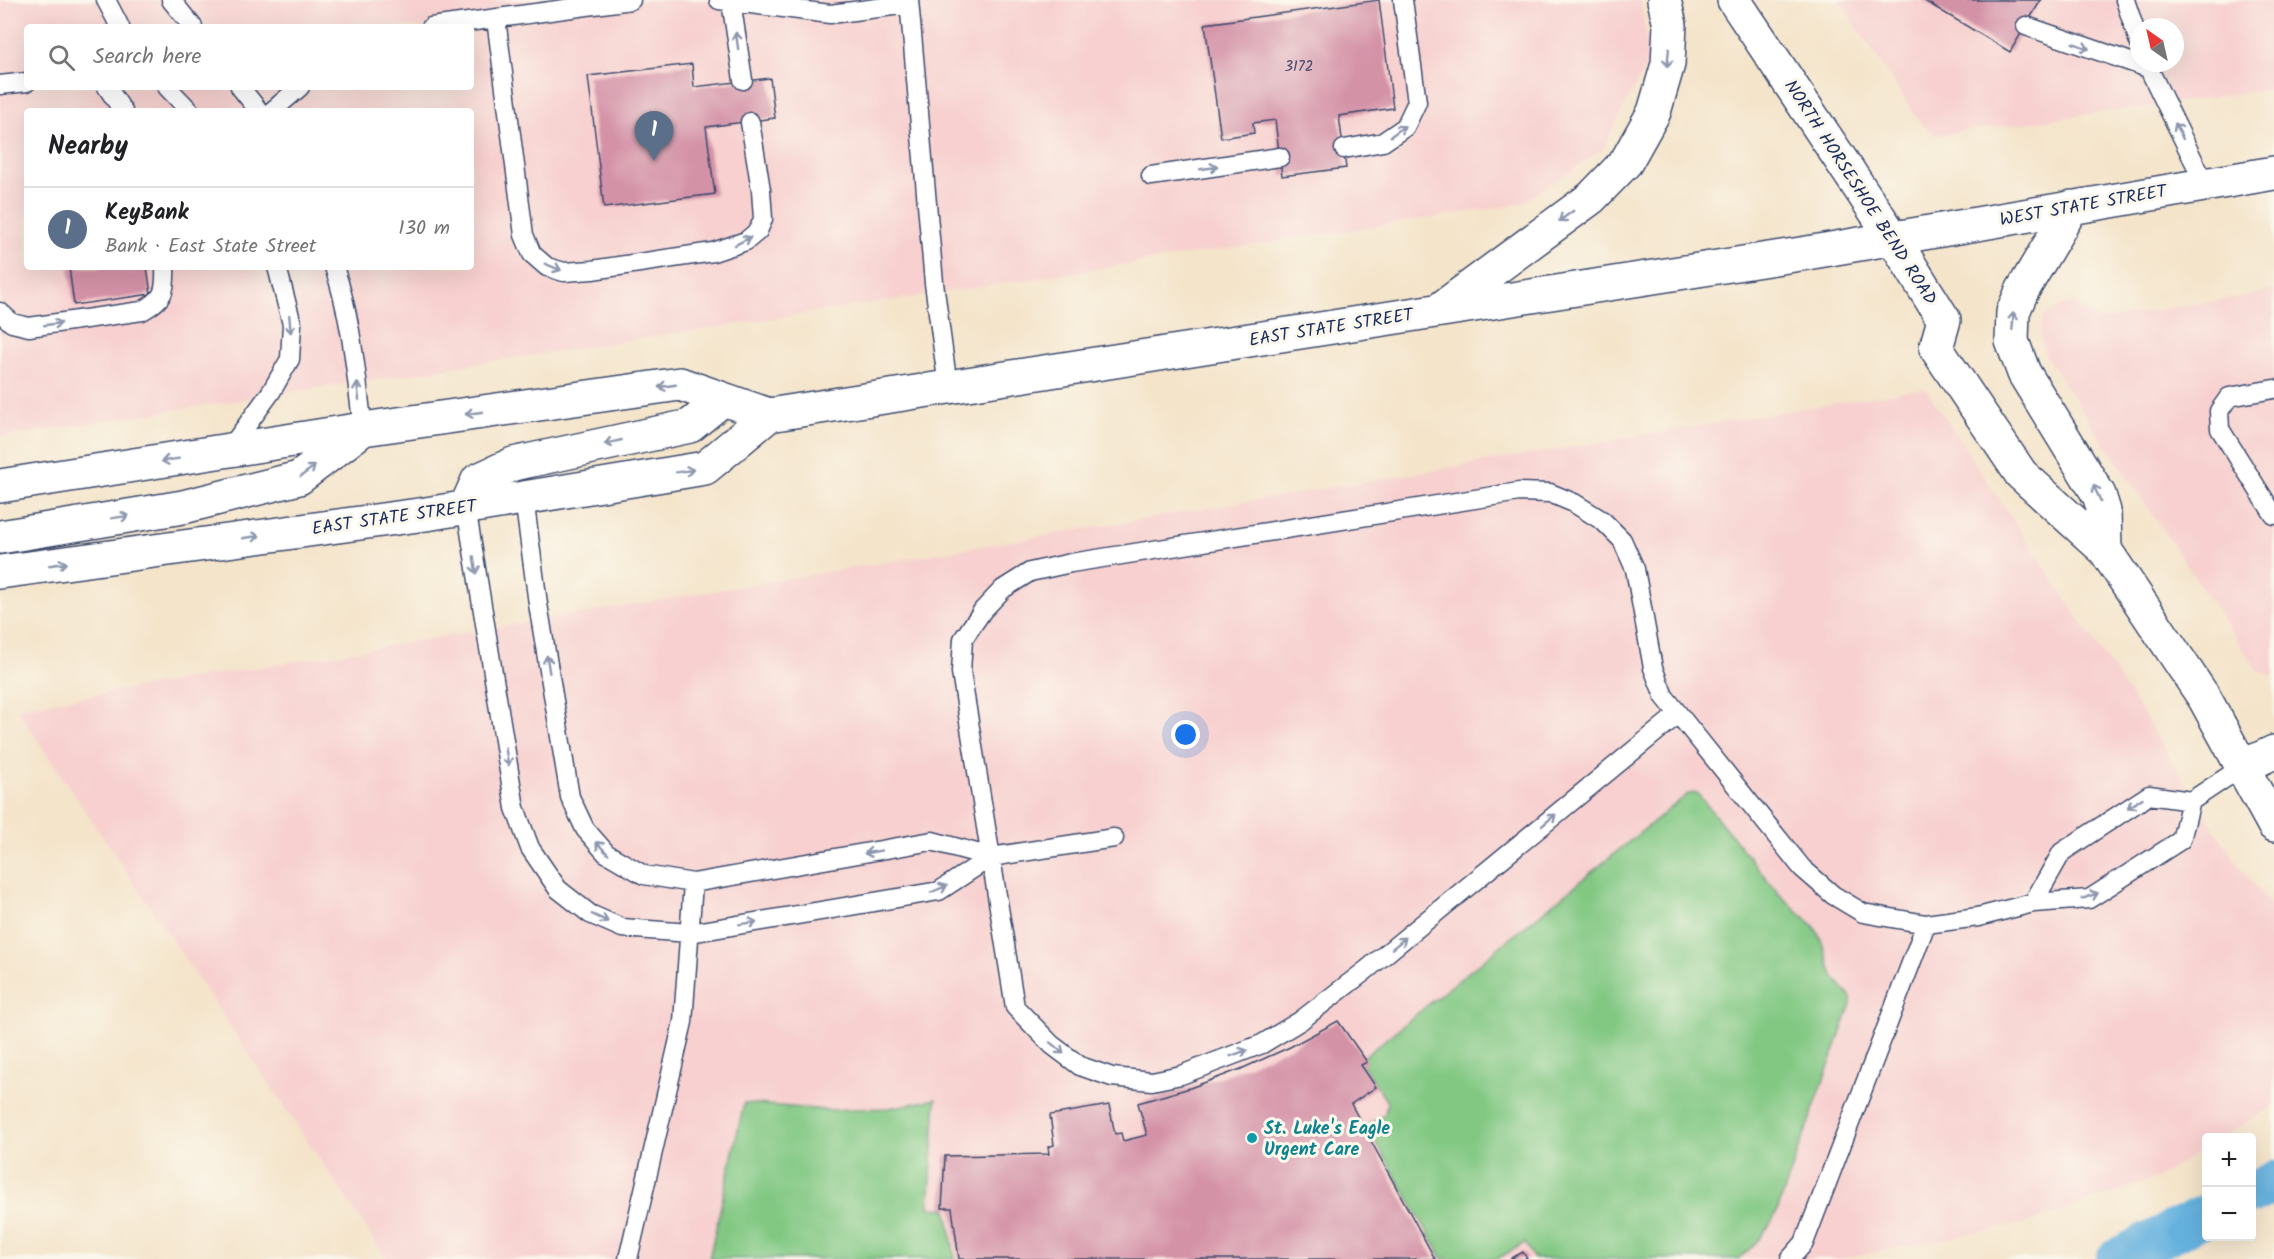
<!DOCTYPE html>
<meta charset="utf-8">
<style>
:root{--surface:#fff;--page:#f6f6f6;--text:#202124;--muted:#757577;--line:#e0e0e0;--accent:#0f766e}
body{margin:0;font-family:Kalam,sans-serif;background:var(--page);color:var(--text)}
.controls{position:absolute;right:18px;bottom:18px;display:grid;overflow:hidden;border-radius:6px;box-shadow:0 6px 24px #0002}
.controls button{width:54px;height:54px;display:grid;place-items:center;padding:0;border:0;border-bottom:2px solid var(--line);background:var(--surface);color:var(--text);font:30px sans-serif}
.compass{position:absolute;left:2130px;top:18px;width:54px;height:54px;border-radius:50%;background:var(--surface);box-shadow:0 6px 24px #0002;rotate:326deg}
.you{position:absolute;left:1186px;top:735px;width:21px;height:21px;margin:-15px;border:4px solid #fff;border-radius:50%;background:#1a73e8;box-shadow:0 0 0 9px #1a73e833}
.badge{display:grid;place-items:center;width:39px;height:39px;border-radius:50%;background:var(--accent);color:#fff;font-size:20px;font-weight:700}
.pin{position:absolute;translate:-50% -50px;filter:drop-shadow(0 2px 3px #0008)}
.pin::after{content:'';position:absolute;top:32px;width:21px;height:18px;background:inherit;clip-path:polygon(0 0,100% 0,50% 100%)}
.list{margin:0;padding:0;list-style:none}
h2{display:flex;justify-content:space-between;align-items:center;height:78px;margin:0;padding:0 24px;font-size:26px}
h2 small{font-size:20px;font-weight:400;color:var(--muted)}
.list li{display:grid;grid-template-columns:39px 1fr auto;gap:18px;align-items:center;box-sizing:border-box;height:84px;padding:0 24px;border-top:2px solid var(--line)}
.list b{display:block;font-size:22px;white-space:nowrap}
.list p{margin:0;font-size:20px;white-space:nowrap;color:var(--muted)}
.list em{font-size:20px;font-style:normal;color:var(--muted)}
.icon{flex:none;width:33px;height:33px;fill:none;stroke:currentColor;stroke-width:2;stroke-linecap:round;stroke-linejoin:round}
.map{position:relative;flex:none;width:2274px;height:1259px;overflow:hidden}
.search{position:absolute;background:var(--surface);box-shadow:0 6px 24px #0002;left:24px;top:24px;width:450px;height:66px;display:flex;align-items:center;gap:15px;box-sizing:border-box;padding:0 21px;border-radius:6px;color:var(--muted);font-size:22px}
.panel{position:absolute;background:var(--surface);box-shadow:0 6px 24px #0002;left:24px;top:108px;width:450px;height:162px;border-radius:6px}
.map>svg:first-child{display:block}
.built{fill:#f7d0cf;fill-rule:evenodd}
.green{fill:#82c883;stroke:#4e7c70;stroke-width:1.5}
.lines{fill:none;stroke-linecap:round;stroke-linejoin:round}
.canal{stroke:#65b1de;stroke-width:42}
.building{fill:#d492a7}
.lane-casing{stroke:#3c4a6e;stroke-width:21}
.street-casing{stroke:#3c4a6e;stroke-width:36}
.secondary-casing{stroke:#3c4a6e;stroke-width:36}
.primary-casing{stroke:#3c4a6e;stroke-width:36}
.lane{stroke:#fff;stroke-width:18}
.street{stroke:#fff;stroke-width:33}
.secondary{stroke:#fff;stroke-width:33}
.primary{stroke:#fff;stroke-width:33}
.oneway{stroke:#8d97ae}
.culture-dot{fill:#0f9aa8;stroke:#fbf7ec;stroke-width:2}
.labels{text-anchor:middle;stroke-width:6;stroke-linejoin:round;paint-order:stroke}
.number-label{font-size:15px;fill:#494870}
.street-label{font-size:18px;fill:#1b2f5e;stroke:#fbf7ec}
.culture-label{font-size:18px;font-weight:bold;fill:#0d838f;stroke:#fbf7ec;text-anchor:start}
</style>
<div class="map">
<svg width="2274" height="1259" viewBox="0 0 2274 1259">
<rect width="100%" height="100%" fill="#fbf7ec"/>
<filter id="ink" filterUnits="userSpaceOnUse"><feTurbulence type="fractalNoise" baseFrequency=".0167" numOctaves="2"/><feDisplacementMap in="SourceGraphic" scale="12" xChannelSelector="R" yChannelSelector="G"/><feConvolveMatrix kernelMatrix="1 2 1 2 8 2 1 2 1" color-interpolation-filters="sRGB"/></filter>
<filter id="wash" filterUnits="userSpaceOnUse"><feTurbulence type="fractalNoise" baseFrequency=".008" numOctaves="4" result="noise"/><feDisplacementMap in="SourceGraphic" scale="24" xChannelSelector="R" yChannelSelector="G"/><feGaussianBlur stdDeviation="1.35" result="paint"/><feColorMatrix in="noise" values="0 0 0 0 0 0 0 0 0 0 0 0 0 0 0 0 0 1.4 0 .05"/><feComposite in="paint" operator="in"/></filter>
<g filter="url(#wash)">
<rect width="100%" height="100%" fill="#f4e4ca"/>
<path class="built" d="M0,0h1641l8,60 -47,90 -81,54 -1521,233zM27,27h444v60h-444zM27,111h444v156h-444z
M1839,0h435v89l-337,46 -16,-11zM2139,27h36v36h-36z
M2274,291v385l-16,-5 -213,-316 -5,-25 5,-16 29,-13 24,19z
M1925,388l219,328 89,142 41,51v197l-51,31 -17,1v9l-49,31 -126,44 -188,37h-1456l-371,-551z"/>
<path class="green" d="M1697,793l82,101 35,32 6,11 13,39 18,22v6l-75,210c-10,19 -21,32 -38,45h-204l-9,-16 -28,16h-54l-76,-133 18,-12 2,-12 -27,-42 328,-266z
M936,1099l-7,109 18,1 8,50h-246l35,-156 81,7 64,-2z"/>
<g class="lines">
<path class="canal" d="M2252,1193l22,-11
M2117,1259l89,-44"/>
</g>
<g id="blocks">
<path class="building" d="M1379,0l14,108 -54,8 7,52 -64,8 -7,-56 -22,3 1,10 -33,5 -16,-114z
M1923,0h118l-31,52z
M692,64l2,23 76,-9 5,40 -69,9 9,67 -111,14 -16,-132z
M69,267h78l4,27 -77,11z
M1338,1021l29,41 -6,3 15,22 -25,17 84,155h-476l-7,-51h-10l3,-52 104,-2 -1,-7 6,-2 -4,-30 59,-10 6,29 6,-1 2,8 24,-6 -9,-32 52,-15 51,-19 49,-22z
M1523,1252l4,7h-17z"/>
</g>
</g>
<g filter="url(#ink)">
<use href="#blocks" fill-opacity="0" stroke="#3c4a6e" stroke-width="1.5"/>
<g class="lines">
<defs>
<path id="lane" d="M106,0l14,27
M171,0l22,27
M719,0l111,14 79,-10
M909,0l25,283 14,104
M2125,0l14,42
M731,1l12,79
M496,19l28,216 8,19 15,13 17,5 28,-2 121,-18 33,-11 12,-10 5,-12 -2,-29 -11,-68
M2026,26l122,42
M431,27l200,-27
M2146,63l59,121
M0,85l27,-3
M107,87l16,24
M167,87l23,24
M240,87l19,24
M272,111l28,-24
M1344,149l39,-7 22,-15 12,-25 -14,-102
M1151,176l129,-19
M334,267c18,52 22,108 29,162
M0,312l12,11 17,4 113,-16c22,-12 24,-19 23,-44
M2274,389l-45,8 -10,14 1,18 54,86
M228,451l43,-59 19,-33 2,-35 -15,-57
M524,498l14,106 32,193 15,32 21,24 38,22 49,8 239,-42 59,16 123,-19
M466,507l49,301 15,40 28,41 32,25 32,14 68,5 249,-42 52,-34
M1677,715l-312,256 -65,50 -38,23 -81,31 -29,6 -40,-4 -32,-11 -28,-21 -37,-38 -54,-335 2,-33 20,-29 20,-21 27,-17 41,-9 448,-71 31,1 24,10 29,18 19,19 13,29 18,99 11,28 138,172 31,27 30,18 63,11 52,-7 55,-14 56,-4 92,-59 10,-39
M2033,903l29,-51 87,-57 42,6 51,-34
M628,1259l55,-237 10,-139
M1790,1259l14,-16 122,-319"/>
<path id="street" d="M1893,238l51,82 -8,28 85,126 84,76 100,149 69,126
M2242,767l32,-15"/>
<path id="secondary" d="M1734,0l159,238"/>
<path id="primary" d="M2072,207l-50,84 -9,21 -1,29 12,32 75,122 5,16 1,39
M1443,307l148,-109 35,-36 28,-50 14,-48 2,-39 -6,-25
M0,486l363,-57 317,-45 89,31 1038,-162 467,-80
M466,507l12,-27 35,-16 177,-38 33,-27
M0,537l183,-30 116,-29 59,-45
M0,572l426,-58 279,-46 64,-53"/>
</defs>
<use href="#lane" class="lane-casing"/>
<use href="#street" class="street-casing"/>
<use href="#secondary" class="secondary-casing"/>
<use href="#primary" class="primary-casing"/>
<use href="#lane" class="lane"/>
<use href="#street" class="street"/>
<use href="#secondary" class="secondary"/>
<use href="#primary" class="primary"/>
</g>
<defs><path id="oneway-shaft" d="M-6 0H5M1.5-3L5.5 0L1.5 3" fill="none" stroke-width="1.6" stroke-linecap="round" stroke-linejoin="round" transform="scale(1.5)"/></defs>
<g class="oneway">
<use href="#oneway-shaft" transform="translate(737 41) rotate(-98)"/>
<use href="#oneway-shaft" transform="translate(2081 46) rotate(20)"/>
<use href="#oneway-shaft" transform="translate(1668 58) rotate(96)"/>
<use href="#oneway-shaft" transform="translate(1398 131) rotate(-36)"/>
<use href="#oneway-shaft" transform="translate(2179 131) rotate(-116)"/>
<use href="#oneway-shaft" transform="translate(1209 168) rotate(-8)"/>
<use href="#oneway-shaft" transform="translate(1566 216) rotate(144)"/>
<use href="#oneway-shaft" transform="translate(743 241) rotate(-27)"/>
<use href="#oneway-shaft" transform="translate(553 267) rotate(22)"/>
<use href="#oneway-shaft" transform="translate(2013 321) rotate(-86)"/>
<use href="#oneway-shaft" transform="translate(53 324) rotate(-8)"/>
<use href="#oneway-shaft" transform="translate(290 324) rotate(85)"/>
<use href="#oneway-shaft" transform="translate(667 386) rotate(172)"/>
<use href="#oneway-shaft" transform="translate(358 391) rotate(-97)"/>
<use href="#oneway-shaft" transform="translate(474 413) rotate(172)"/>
<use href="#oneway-shaft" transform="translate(613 442) rotate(167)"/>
<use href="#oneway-shaft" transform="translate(170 460) rotate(171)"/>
<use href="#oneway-shaft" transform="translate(308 471) rotate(-37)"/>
<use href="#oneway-shaft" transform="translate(685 471) rotate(-9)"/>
<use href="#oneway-shaft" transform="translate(2097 493) rotate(-115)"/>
<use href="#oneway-shaft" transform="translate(120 517) rotate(-9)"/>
<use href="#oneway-shaft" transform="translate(251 537) rotate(-8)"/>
<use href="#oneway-shaft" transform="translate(58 564) rotate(-8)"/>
<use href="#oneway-shaft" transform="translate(475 565) rotate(81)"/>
<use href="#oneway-shaft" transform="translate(548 664) rotate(-99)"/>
<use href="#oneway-shaft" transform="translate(507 757) rotate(80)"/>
<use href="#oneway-shaft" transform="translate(2135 803) rotate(147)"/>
<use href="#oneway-shaft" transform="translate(1549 820) rotate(-40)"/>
<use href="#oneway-shaft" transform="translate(602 848) rotate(-134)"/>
<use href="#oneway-shaft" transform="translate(873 852) rotate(170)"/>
<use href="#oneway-shaft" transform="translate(939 889) rotate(-23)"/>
<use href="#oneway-shaft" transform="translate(2090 896) rotate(-21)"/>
<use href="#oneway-shaft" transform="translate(600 918) rotate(25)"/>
<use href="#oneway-shaft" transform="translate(748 923) rotate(-9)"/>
<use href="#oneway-shaft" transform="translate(1399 943) rotate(-39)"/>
<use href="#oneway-shaft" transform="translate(1057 1048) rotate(39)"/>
<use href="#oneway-shaft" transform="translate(1239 1053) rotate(-21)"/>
</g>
</g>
<circle class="culture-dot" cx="1252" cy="1138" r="6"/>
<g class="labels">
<g class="number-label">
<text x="1299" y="71">3172</text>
</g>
<g class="street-label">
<text transform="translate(1861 192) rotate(57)" y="6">NORTH HORSESHOE BEND ROAD</text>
<text transform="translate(2083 205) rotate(-10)" y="6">WEST STATE STREET</text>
<text transform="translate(1331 327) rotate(-9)" y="6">EAST STATE STREET</text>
<text transform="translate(394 517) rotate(-8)" y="6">EAST STATE STREET</text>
</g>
<g class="culture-label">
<text x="1264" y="1134">St. Luke's Eagle<tspan x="1264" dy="21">Urgent Care</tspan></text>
</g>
</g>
</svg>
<div class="controls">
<button>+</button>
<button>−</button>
</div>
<svg class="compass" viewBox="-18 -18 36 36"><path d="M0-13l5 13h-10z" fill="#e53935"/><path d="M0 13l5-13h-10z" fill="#757577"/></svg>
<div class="you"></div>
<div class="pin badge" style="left:654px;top:161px;background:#5c6f8a">1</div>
<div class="search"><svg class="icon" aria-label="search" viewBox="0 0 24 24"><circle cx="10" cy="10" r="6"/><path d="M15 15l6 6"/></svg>Search here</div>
<section class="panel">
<h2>Nearby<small></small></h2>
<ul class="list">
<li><span class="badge" style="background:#5c6f8a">1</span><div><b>KeyBank</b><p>Bank · East State Street</p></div><em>130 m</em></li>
</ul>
</section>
</div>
